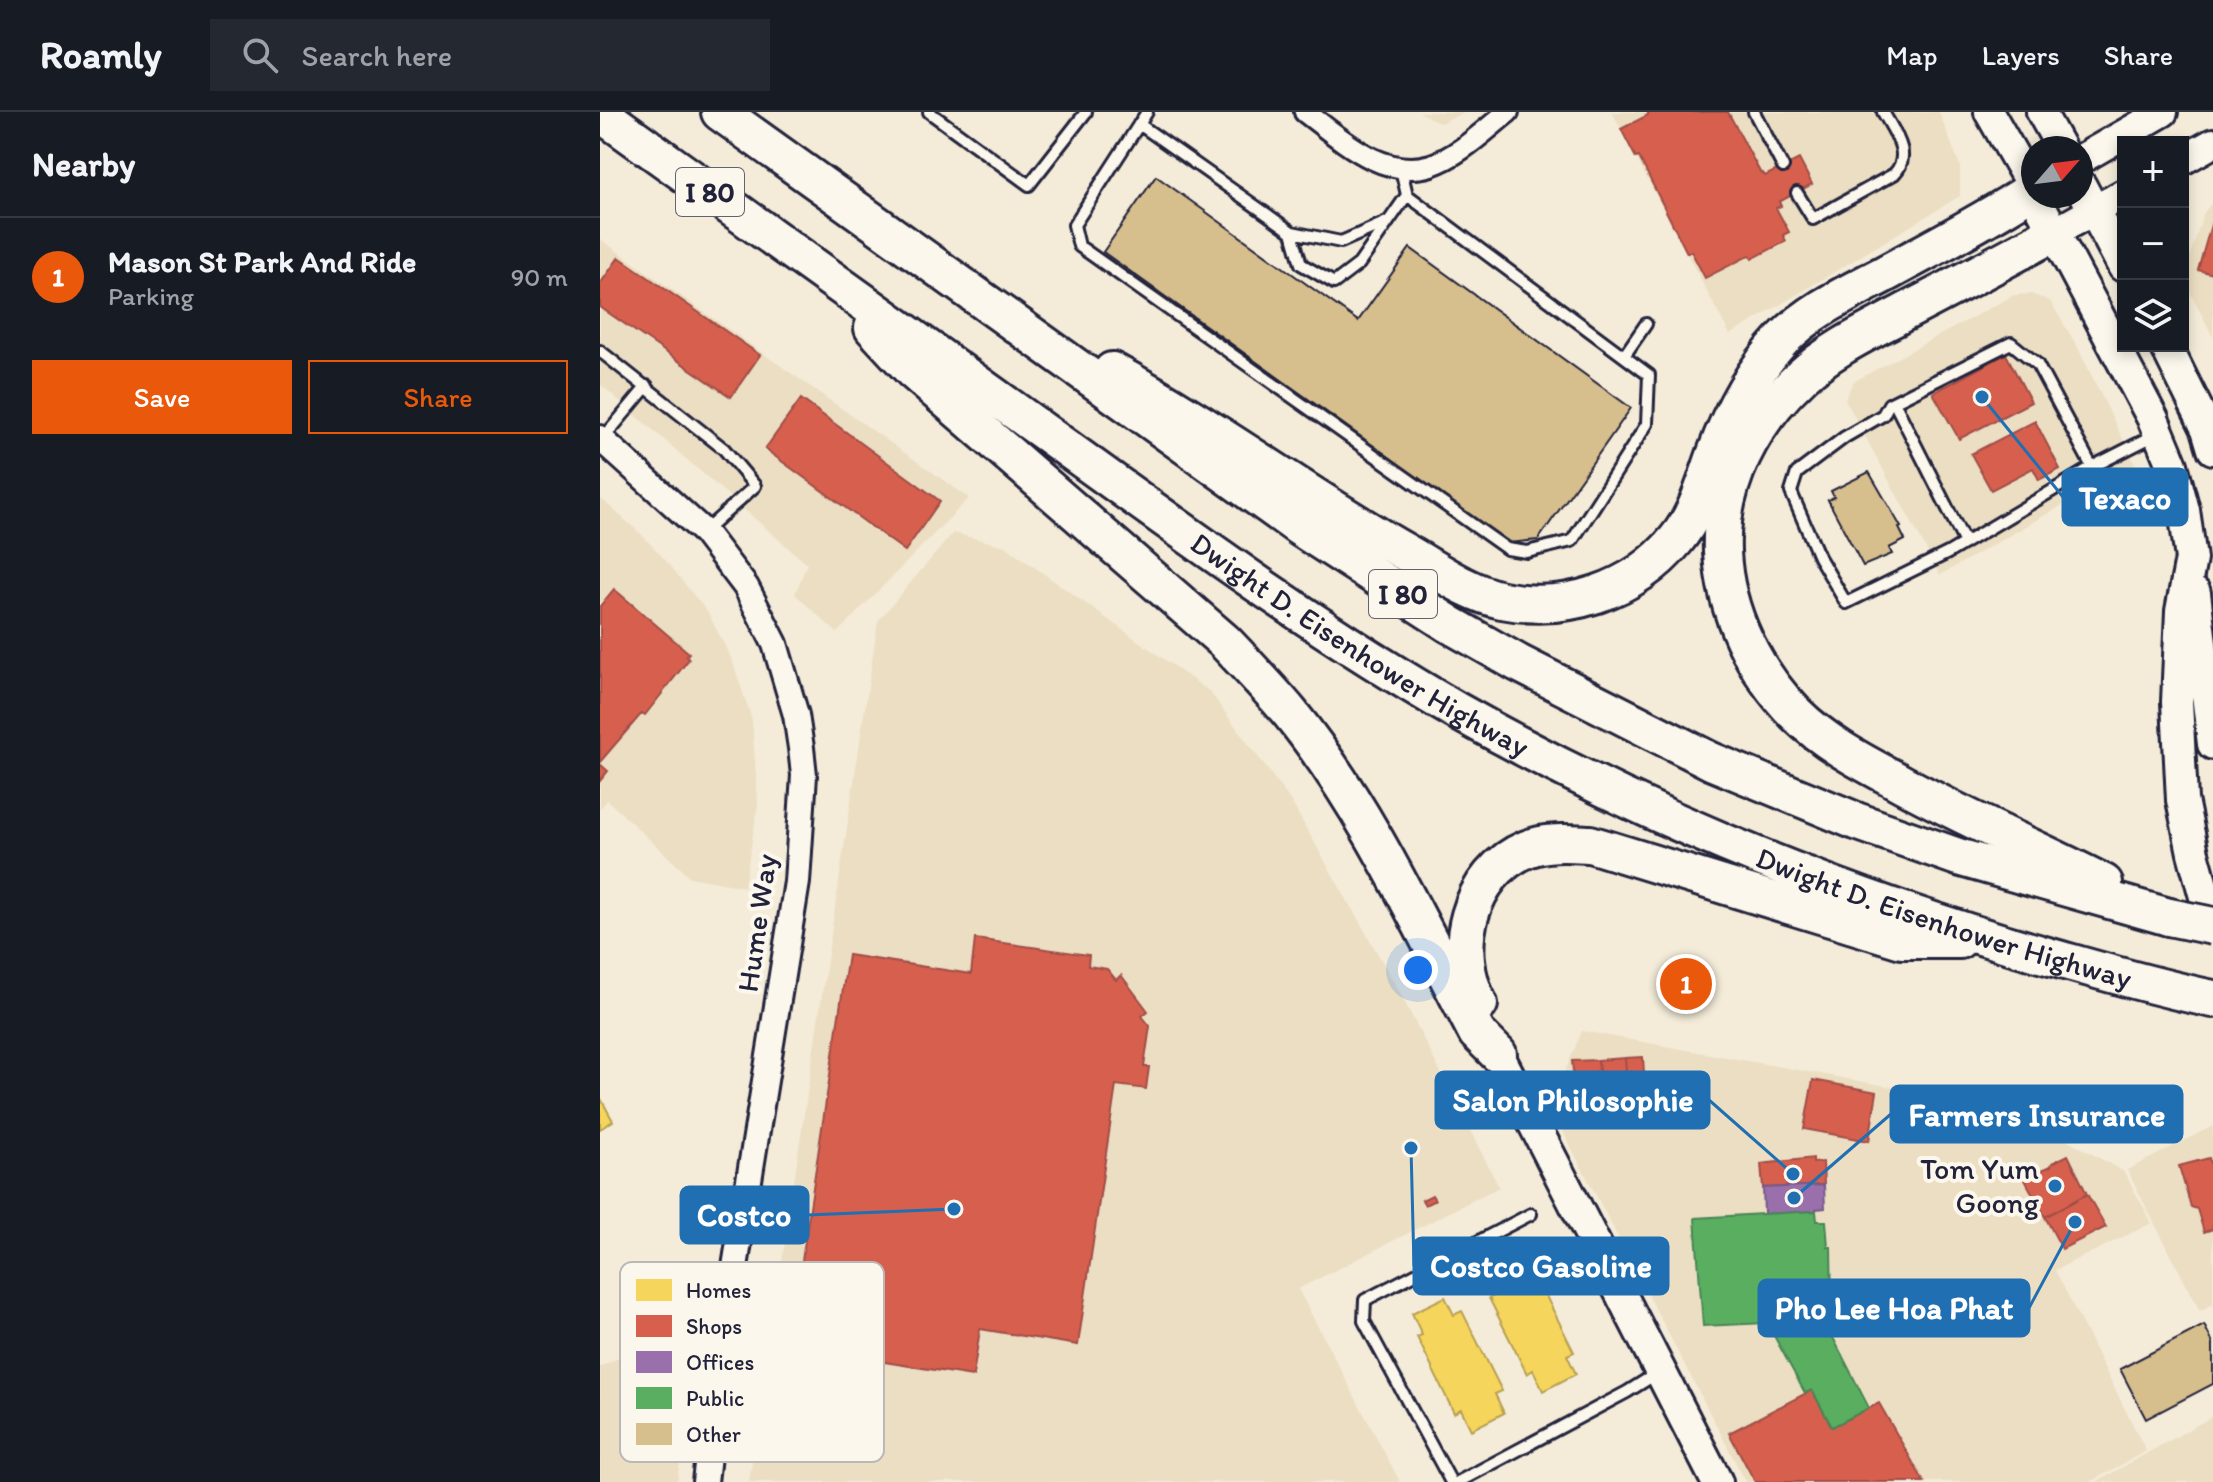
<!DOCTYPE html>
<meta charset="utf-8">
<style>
:root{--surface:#171b24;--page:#242831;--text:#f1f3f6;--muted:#9ea1a6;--line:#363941;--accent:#ea580c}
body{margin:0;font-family:Itim,sans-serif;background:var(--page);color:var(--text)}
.controls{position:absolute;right:24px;top:24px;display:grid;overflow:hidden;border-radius:0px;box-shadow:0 4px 12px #0003}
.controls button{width:72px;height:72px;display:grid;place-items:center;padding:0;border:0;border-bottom:2px solid var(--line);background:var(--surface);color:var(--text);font:40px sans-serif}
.compass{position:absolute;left:1421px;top:24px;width:72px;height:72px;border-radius:50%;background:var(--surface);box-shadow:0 4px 12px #0003;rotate:62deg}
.you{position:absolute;left:818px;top:858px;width:28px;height:28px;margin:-20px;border:6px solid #fff;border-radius:50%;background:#1a73e8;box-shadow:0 0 0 12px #1a73e833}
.badge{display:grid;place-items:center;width:52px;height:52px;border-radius:50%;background:var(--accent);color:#fff;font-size:26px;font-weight:700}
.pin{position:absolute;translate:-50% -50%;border:4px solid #fff;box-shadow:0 2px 8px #0006}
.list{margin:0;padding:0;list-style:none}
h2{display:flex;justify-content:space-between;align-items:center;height:104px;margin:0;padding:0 32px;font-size:34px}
h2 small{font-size:26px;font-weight:400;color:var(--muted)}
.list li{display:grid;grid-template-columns:52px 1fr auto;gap:24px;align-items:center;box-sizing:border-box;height:120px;padding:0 32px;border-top:2px solid var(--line)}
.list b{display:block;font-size:30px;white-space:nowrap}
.list p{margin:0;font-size:26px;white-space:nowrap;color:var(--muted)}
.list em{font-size:26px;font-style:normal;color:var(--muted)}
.actions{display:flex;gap:16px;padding:24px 32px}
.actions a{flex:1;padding:18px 0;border:2px solid var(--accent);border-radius:0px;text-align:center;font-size:28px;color:var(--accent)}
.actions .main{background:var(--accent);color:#fff}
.icon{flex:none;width:44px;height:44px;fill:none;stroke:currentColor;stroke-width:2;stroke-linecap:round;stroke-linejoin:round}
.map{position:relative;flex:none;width:1613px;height:1370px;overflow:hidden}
header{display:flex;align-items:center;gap:48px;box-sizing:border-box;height:112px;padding:0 40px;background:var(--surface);border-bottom:2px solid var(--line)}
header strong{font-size:38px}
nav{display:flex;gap:44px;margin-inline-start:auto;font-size:28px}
.search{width:560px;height:72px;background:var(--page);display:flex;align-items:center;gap:20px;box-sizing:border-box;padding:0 28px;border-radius:0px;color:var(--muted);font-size:30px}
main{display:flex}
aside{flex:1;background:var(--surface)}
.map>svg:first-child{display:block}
.built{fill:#ebdec2}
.homes{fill:#f6d55c;stroke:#b69f52;stroke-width:2}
.shops{fill:#d6604d;stroke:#a04d48;stroke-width:2}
.offices{fill:#9970ab;stroke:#755989;stroke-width:2}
.public{fill:#5aae61;stroke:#498456;stroke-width:2}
.building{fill:#d6be8d;stroke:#22223b;stroke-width:2}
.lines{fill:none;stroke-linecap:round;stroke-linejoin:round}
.service-casing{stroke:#22223b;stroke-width:16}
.minor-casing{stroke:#22223b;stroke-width:26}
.tertiary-casing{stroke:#22223b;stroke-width:30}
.secondary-casing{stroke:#22223b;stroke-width:34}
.primary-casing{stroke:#22223b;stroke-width:36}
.motorway-casing{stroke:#22223b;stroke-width:42}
.service{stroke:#fbf7ec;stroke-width:10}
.minor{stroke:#fbf7ec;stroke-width:20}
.tertiary{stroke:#fbf7ec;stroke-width:24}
.secondary{stroke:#fbf7ec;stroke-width:28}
.primary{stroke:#fbf7ec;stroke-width:30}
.motorway{stroke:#fbf7ec;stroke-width:36}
.motorway-bridge-casing{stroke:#22223b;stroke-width:42;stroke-linecap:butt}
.motorway-bridge{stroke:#fbf7ec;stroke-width:36}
.poi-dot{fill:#1f6fb2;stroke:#fbf7ec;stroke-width:3}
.labels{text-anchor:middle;stroke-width:8;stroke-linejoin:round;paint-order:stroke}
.shield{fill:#fbf7ec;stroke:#636270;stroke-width:2}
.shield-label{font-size:28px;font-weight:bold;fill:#22223b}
.street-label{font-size:30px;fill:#22223b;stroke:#fbf7ec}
.poi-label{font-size:30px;fill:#22223b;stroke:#fbf7ec;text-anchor:end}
.key{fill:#fbf7ec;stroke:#bab7b7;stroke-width:2}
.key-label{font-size:22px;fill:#22223b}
.leader{fill:none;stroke:#1f6fb2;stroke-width:3}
.callout-dot{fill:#1f6fb2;stroke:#fbf7ec;stroke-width:3}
.callout{fill:#1f6fb2;stroke:#1f6fb2;stroke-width:3}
.callout-label{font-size:32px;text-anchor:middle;font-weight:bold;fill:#fff}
</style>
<header>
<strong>Roamly</strong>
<div class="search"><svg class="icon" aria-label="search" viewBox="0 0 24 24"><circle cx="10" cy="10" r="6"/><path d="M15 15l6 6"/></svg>Search here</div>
<nav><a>Map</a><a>Layers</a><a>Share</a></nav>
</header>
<main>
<aside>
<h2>Nearby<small></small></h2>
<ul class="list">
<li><span class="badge">1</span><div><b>Mason St Park And Ride</b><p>Parking</p></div><em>90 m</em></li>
</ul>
<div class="actions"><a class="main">Save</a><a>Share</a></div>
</aside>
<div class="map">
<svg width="1613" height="1370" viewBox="0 0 1613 1370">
<rect width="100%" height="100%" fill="#f4ecd9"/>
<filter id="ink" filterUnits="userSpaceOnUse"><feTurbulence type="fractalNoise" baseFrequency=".0125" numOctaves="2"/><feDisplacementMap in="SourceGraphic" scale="16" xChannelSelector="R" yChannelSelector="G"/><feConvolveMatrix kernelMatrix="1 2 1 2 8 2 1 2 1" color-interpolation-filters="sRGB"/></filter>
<g filter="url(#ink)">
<path class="built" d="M819,0h47l-26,11z
M1012,0h327l21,54v30l-230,139z
M1613,89v136l-30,-59 20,-64z
M0,127l369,259 -132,135 -42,-39 12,-30 -207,-180z
M1431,182l19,7 27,45 58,118 -195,111 -95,-176 8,-17 161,-87z
M0,386l41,36 27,29 40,50 24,47 20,60 6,85 -14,82 -54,-10 -83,-77 -7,9z
M353,421l52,13 205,146 80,108 109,191 100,196 -201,102 102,193h-651l129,-861z
M982,919l431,78 111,63 28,51 -97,47 91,181 -56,31h-344l-196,-375z
M1613,1014v178l-13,7 -73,-141z
M101,1204l-24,166h-77v-115z
M1613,1304v66h-117z"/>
<path class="homes" d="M0,985l13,24 -13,8z
M917,1146l9,18 8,-4 40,80 -7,3 9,19 -33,17 -10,-21 -6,4 -38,-76 5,-2 -10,-22z
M845,1185l9,18 8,-4 40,80 -7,3 9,19 -33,17 -10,-21 -7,4 -37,-76 5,-2 -10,-22z"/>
<path class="shops" d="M1128,0l33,62 2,-1 2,3 34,-17 13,25 -33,18 2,4 -5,2 13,24 -6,3 3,6 -34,18 -2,-4 -45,23 -14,-27 -4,2 -48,-96 -3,1 -15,-29 27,-14v-3z
M1613,106v56l-15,-4z
M19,145l141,98 -29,42 -131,-90v-23z
M1406,242l25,48 -72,37 -26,-46z
M201,287l139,102 -35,50 -140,-102z
M1435,309l25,48 -21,11 -6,-12 -42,22 -20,-36z
M14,477l75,64 -3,3 3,3 -44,56 -3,-2 -42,49v-156z
M0,652l8,7 -8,10z
M375,827l114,16 -1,11 19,3 9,11 5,-5 27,36 -6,5 8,10 -6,41h5l-3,22 -30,-4 -38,260 -98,-16 -7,47 -184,-29 59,-392 123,19z
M1043,945l2,31 8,-1 2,29 -25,2 -5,-60z
M1025,946l5,60 -27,2 -5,-60z
M998,948l5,60 -34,2 -2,-27 8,-1 -3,-33z
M1213,968l64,12 -8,49 -65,-12z
M1468,1043l19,39 -42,23 -21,-39 27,-12 1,-3z
M1213,1046v5l10,-1 1,23 -61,3 -2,-24z
M1609,1046l4,15v56l-9,3 -7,-23 -6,-2 -12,-41z
M1487,1082l19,33 -44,22 -17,-32z
M832,1083l3,5 -10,5 -3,-5z
M1212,1278l20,37 47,-24 45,79h-169l-26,-49z"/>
<path class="offices" d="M1224,1073l1,23 -9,1v2l-52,3 -1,-26z"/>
<path class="public" d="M1216,1099l1,10h9l2,26h3l1,59h-9l1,14 45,88 -37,19 -20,-37 -7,3 -38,-70 -64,3 -8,-108z"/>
<path class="building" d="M556,64l202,145 52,-73 221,160 -93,132 -29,3 -406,-291z
M1269,360l32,55 -2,1 6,12 -16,8 3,6 -29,12 -35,-66 6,-3 -3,-6z
M1604,1213l9,18v41l-67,35 -26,-50z"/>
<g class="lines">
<defs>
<path id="service" d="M329,0l100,73 57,-73
M547,0l-73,113 5,21 428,303 20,3 45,-11 75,-117 2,-49 -242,-180 -6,-26
M1154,0l29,55
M539,12l153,108 9,32 33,19 25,-19 48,-69
M1197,81l16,26 81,-45c19,-19 0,-42 -11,-62
M692,120l49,10 48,-21
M0,239l124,98 31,37 -50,45
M1024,244l22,-32
M1294,290l71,141
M2,328l45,-54
M1492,355l-144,86 -102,50 -27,-46 -28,-65 6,-19 48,-36 38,-22 6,-11 122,-61 26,21 55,103 65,-33
M851,1370l-87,-161 1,-21 166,-86
M858,1370l169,-90 32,-20"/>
<path id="minor" d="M705,0c35,26 78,68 126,53 28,-9 54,-35 77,-53"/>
<path id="tertiary" d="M0,326l104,94 42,55 29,57 21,71 5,33 3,27 -7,107 -81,503 -11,97"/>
<path id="secondary" d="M1389,0l44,77
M1441,0l20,36
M1481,47l82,-47
M1583,48l30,-17
M1455,120l68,-38"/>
<path id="primary" d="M1481,74l42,80
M1435,84l118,223 19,46 12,45 7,49 -10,52 -4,91 5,98 11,53 20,73
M1566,234l41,83 6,20
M1595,481l18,151
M898,942l219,428"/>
<g id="motorway">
<path d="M120,0l579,415 152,98 67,38 193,98 145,60 102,36 211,60"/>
<path id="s1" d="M0,1c149,107 298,214 447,321 134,96 267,195 410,277 187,106 387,187 594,246 53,15 107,31 162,42"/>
<path d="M1455,120c-50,28 -100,54 -150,80 -35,19 -74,37 -103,64 -50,46 -83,108 -80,176 3,61 32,119 74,162 27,27 62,46 96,64 69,39 142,69 212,105"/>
<path d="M273,216l40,43 311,270c23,24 45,47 66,72 78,96 130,212 187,320l21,21"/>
<path d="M512,259c101,55 193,124 293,181 30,17 63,41 97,48 63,13 132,-9 174,-60 21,-25 29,-57 40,-87 15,-41 37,-82 67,-114 28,-30 72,-49 107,-68 48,-26 96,-51 142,-81"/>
<path d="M879,892c-29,-53 -11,-131 48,-155 20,-8 42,-6 63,-5l312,96h57"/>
</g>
</defs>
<use href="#service" class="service-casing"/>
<use href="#minor" class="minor-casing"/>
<use href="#tertiary" class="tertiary-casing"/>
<use href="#secondary" class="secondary-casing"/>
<use href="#primary" class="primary-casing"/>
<use href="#motorway" class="motorway-casing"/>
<use href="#service" class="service"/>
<use href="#minor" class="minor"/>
<use href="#tertiary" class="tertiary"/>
<use href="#secondary" class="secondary"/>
<use href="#primary" class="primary"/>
<use href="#motorway" class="motorway"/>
<defs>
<path id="motorway-bridge" d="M1569,805l44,9"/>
</defs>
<use href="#motorway-bridge" class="motorway-bridge-casing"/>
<use href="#motorway-bridge" class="motorway-bridge"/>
</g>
</g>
<circle class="poi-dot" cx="1455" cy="1074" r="8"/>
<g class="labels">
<g class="shield">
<rect x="76" y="56" width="68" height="48" rx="6"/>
<rect x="769" y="458" width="68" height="48" rx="6"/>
</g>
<g class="shield-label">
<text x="110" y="90">I 80</text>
<text x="803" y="492">I 80</text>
</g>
<g class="street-label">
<text dy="10" stroke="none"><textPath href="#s1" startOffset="928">Dwight D. Eisenhower Highway</textPath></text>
<text dy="10" stroke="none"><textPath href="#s1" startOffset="1576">Dwight D. Eisenhower Highway</textPath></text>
<text transform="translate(157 811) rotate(-82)" y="10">Hume Way</text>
</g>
<g class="poi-label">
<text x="1439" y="1067">Tom Yum<tspan x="1439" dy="34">Goong</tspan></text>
</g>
</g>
<rect x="20" y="1150" width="264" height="200" rx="12" class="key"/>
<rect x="36" y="1167" width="36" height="22" fill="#f6d55c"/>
<rect x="36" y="1203" width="36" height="22" fill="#d6604d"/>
<rect x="36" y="1239" width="36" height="22" fill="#9970ab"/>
<rect x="36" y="1275" width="36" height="22" fill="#5aae61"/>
<rect x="36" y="1311" width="36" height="22" fill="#d6be8d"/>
<g class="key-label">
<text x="86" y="1186">Homes</text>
<text x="86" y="1222">Shops</text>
<text x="86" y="1258">Offices</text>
<text x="86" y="1294">Public</text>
<text x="86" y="1330">Other</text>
</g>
<path class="leader" d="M1382 285L1463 385M1193 1062L1109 988M1194 1086L1291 1002M354 1097L208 1103M811 1036L814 1154M1475 1110L1429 1196"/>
<g class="callout-dot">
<circle cx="1382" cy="285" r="8"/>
<circle cx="1193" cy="1062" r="8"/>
<circle cx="1194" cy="1086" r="8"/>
<circle cx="354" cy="1097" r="8"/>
<circle cx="811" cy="1036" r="8"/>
<circle cx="1475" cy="1110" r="8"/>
</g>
<g class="callout">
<rect x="1463" y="357" width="124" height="56" rx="8"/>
<rect x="836" y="960" width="273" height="56" rx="8"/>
<rect x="1291" y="974" width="291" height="56" rx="8"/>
<rect x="81" y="1075" width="127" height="56" rx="8"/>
<rect x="814" y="1126" width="254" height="56" rx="8"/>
<rect x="1159" y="1168" width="270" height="56" rx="8"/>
</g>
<g class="callout-label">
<text x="1525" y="397">Texaco</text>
<text x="973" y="999">Salon Philosophie</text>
<text x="1437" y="1014">Farmers Insurance</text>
<text x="144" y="1114">Costco</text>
<text x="941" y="1165">Costco Gasoline</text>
<text x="1294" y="1207">Pho Lee Hoa Phat</text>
</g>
</svg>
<div class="controls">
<button>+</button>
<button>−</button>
<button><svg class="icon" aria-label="layers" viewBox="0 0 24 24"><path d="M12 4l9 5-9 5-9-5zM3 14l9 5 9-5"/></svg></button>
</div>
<svg class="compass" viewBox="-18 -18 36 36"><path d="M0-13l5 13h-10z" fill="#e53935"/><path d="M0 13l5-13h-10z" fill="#9ea1a6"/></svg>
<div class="you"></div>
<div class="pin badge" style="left:1086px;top:872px">1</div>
</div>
</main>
